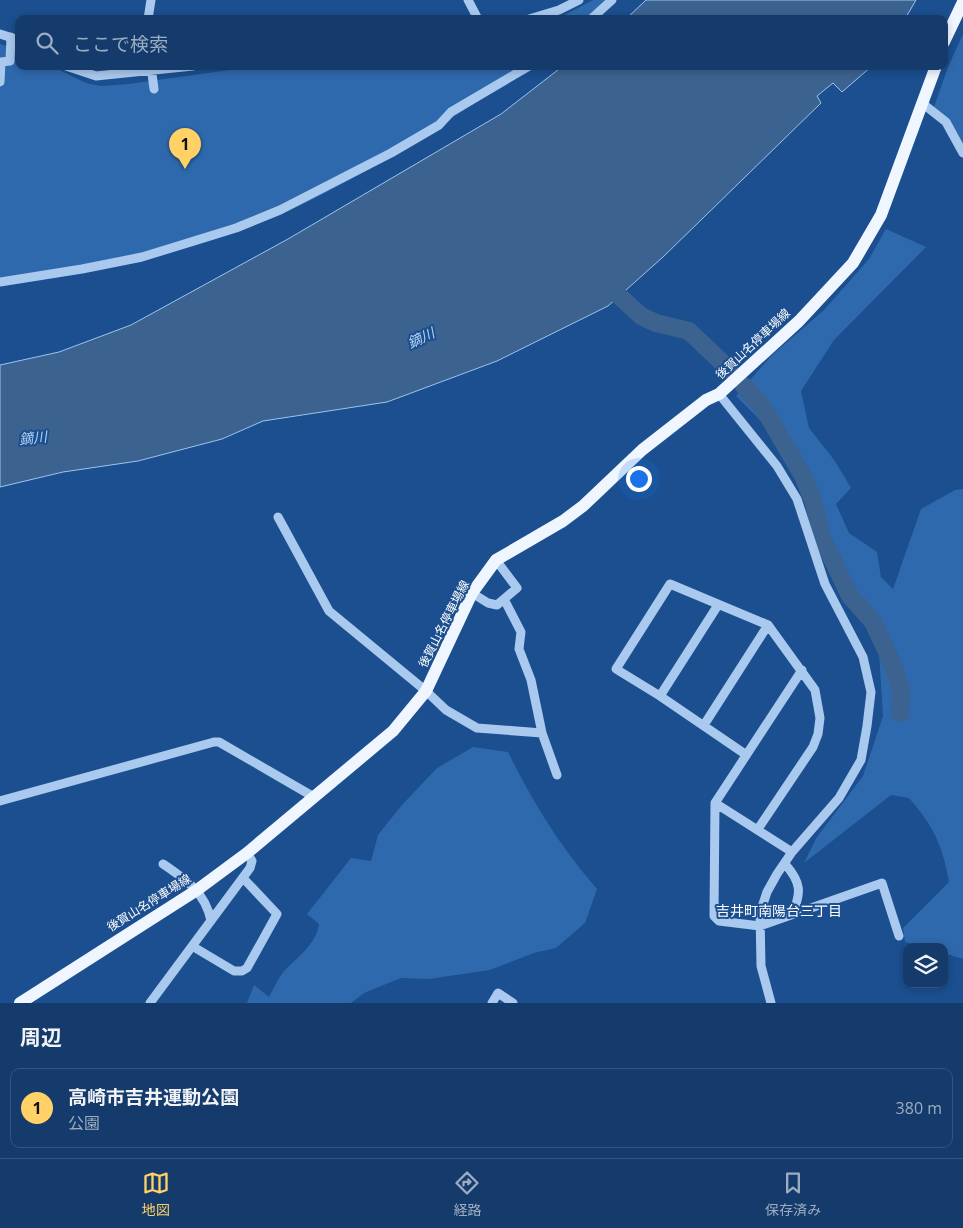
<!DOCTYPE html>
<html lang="ja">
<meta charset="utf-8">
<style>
:root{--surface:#143b6b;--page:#214673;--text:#f1f3f6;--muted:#9dadc1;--line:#33557e;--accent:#ffd166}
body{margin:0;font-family:"Open Sans","Noto Sans JP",sans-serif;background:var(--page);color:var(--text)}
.controls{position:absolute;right:15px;bottom:15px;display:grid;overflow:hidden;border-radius:10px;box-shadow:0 2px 8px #0003}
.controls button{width:45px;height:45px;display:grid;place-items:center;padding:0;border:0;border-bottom:1px solid var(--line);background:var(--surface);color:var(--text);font:25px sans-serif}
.you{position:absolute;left:638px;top:478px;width:18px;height:18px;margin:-12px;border:4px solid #fff;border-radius:50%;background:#1a73e8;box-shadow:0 0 0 8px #1a73e833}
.badge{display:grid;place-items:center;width:32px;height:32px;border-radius:50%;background:var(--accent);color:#111;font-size:16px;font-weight:700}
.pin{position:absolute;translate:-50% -41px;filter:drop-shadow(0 1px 2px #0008)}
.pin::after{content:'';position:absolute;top:26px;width:18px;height:15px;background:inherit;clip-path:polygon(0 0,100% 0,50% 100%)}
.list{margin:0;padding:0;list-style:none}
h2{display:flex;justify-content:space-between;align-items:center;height:65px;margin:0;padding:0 20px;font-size:21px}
h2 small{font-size:16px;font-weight:400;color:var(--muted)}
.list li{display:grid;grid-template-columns:32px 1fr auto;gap:15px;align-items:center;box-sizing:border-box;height:80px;margin:0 10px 10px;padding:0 10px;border:1px solid var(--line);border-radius:10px}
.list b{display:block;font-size:19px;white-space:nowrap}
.list p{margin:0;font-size:16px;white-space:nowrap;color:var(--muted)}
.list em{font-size:16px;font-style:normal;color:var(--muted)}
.icon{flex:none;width:28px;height:28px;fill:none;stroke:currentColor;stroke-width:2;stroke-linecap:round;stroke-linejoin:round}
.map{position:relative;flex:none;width:963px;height:1003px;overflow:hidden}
.search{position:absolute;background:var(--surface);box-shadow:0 2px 8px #0003;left:15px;right:15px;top:15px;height:55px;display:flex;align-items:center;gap:12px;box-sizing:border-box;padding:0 18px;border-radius:10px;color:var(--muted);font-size:19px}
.sheet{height:155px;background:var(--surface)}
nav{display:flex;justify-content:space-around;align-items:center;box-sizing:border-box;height:70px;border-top:1px solid var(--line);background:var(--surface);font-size:14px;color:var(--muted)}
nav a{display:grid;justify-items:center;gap:2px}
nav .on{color:var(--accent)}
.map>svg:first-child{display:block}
.green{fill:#2e69ad}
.water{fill:#3c6290;stroke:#9cc4f0}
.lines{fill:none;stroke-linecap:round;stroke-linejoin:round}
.river{stroke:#3c6290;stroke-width:18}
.minor{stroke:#a9c9ee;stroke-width:9}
.major{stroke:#f0f6ff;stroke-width:12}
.labels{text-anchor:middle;stroke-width:4;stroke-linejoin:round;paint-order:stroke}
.street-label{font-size:12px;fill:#fff;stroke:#1b4f8f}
.water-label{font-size:14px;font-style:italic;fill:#b5d3f5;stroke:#1b4f8f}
.neighbourhood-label{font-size:14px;fill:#fff;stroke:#1b4f8f}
</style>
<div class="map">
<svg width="963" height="1003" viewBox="0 0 963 1003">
<rect width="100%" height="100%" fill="#1b4f8f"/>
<path class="green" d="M593,0h22l-22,19h-36z
M963,34v113l-29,-40 14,-40z
M0,44l19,6v16h32l35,17 15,3 28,-2 128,-18h276c-96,60 -189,128 -297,166 -76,28 -156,39 -236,53z
M886,229l40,18 -92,93 -33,51 8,37 26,33 16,27 -15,16 13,29 28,19 4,25 12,12 28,-80 34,-19 8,-1v470l-19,-6v-6h-23l-16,-5 -2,-14 46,-46c-7,-38 -15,-55 -40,-84l-18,-3 -87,68 13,-26 46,-61 20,-60 -4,-64 -22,-43 -16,-48 -68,-128 -37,-37 35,-40 53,-46 45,-51z
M473,747l35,5c27,54 50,91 89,137l-12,34 -29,25 -22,5 -44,17 -61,9 -28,-1 -37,15 -13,10h-104l7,-18 15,12c5,-9 10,-21 17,-28 13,-13 30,-25 33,-45l-12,-10 44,-56 20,3 7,-26 23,-29 36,-38z"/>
<path class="water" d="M646,0h270l-11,19h-279z
M563,66h309l-30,26 -9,-9 -16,13 4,7 -158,154 -55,49 -111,55 -110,41 -124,19 -41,18 -84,22 -75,11 -63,15v-122l59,-13 72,-27 157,-86 213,-125z"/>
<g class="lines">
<path class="river" d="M603,281l38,35 15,7 33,8 41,39
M744,386l20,23 39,67 10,24 9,38 28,58 23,26 20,43 8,25 -1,23"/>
<path class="minor" d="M468,0l10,19
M148,19l3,-19
M529,19l30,-9 20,-10
M591,19l21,-19
M0,34l19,6
M66,66l30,10 97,-10
M151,66l3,23
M0,82l1,-20 9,-1 1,-24
M922,103l24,19 17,31
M0,282l82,-13 60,-12 94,-29 44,-18 111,-57 48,-28 12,-13 78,-46
M719,394l58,72 20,33 28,85 38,73 8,35 -4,34 -6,34 -22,38 -47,54 -15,22 -10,18 -7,21 1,53 10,37
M278,517l51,94 97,80 20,19 31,18 65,5
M472,593l16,10 9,2 20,-17 -21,-28
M504,599l17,33 -2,17 12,31 11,53 15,42
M802,670l-87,133 -1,113 5,5 41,5 122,-43 17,53
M660,696l58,-91
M704,725l64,-100
M745,754l-85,-58 -44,-27 54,-85 98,41 47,65 5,28 -2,16 -5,13 -55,82
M0,801l214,-59h5l95,55
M715,803l77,49
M163,864c22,15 43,29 48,57
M785,864c16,18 17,29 7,50
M192,946l42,25h8l5,-3 30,-54 -34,-36
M150,1003l100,-135 2,-7 -5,-8
M492,1003l6,-10 15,10"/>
<path class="major" d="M944,42l19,-40
M20,1003l177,-113 50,-37 146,-122 33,-40 46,-98 24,-33 67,-39 20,-15 59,-56 64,-50 13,-6 80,-73 54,-58 28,-48 55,-149"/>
</g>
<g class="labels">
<g class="street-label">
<text transform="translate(753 344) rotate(-43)" y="4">後賀山名停車場線</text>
<text transform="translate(444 624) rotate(-63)" y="4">後賀山名停車場線</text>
<text transform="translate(149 903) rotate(-32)" y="4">後賀山名停車場線</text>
</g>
<g class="water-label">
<text transform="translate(421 338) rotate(-25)" y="5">鏑川</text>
<text transform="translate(33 438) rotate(-6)" y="5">鏑川</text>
</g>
<g class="neighbourhood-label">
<text x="779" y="916">吉井町南陽台三丁目</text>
</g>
</g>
</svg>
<div class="controls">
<button><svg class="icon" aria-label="layers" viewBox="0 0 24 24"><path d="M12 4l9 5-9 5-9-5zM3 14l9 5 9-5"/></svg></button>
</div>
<div class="you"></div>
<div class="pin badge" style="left:185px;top:169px">1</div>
<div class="search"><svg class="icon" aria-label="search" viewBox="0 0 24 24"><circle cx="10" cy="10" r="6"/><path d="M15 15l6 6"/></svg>ここで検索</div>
</div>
<section class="sheet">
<h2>周辺<small></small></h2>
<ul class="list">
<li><span class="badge">1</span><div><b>高崎市吉井運動公園</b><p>公園</p></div><em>380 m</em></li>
</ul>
</section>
<nav>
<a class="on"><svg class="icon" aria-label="map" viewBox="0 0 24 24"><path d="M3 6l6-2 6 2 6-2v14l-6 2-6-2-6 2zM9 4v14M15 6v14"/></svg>地図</a>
<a><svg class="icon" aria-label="directions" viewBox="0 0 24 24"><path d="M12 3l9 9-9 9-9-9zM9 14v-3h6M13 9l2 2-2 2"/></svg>経路</a>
<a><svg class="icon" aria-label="saved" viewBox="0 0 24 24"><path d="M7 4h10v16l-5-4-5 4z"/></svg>保存済み</a>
</nav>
